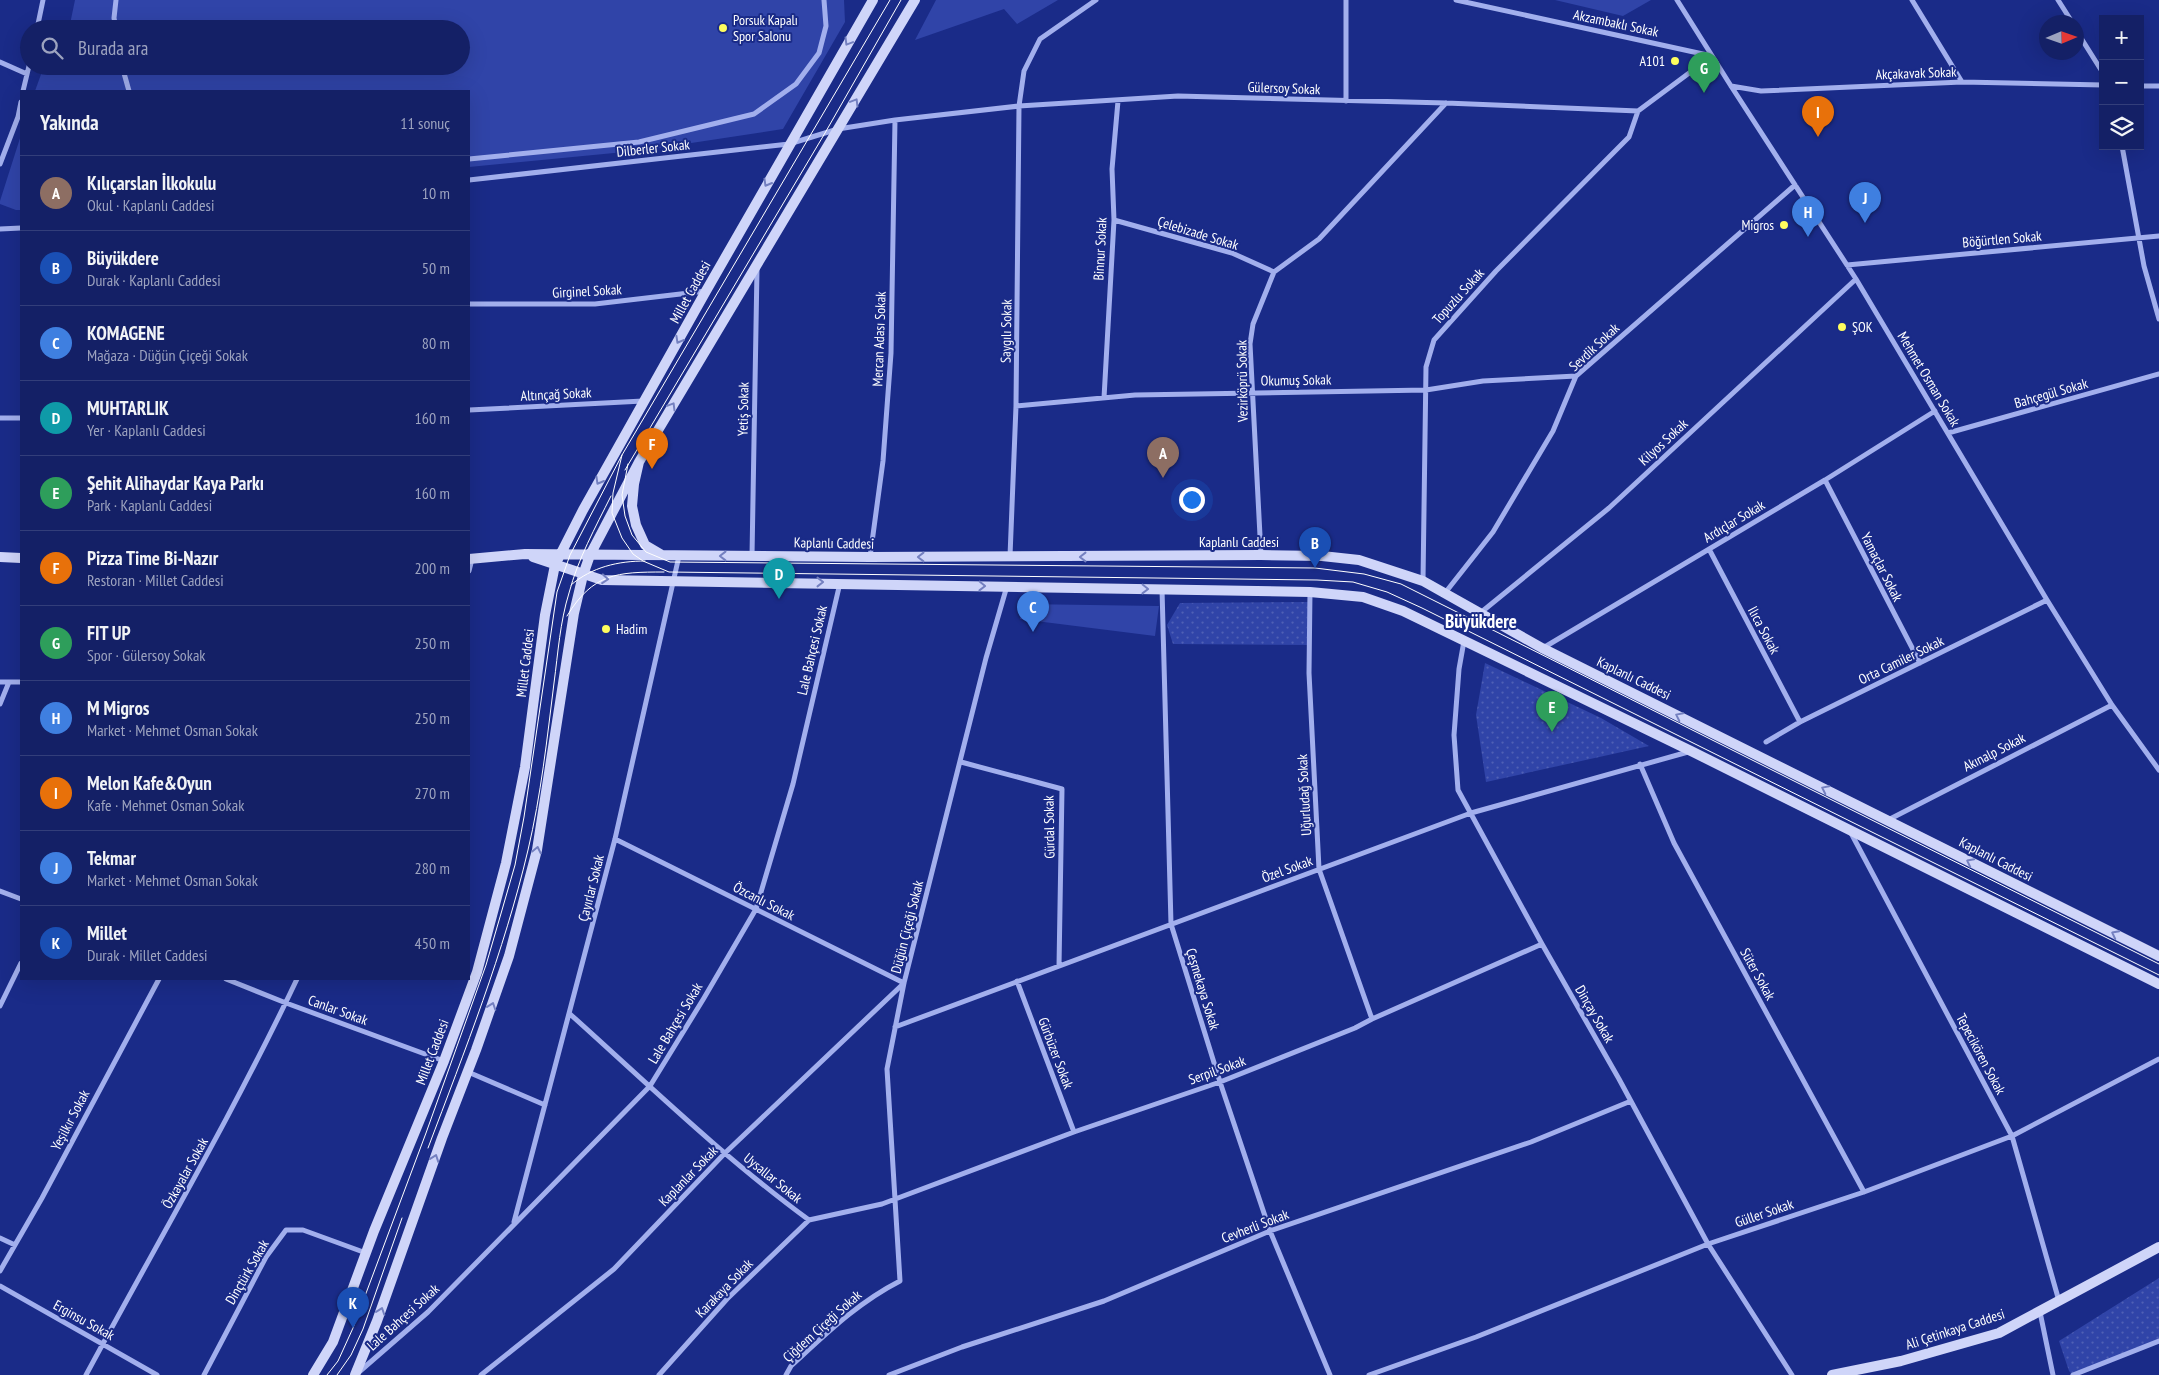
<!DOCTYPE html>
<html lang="tr">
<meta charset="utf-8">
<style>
:root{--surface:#142066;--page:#212d6f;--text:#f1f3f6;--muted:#9da3bf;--line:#333e7a;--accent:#d6ab8b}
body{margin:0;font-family:"PT Sans Narrow",sans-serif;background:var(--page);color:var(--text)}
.controls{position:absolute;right:15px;top:15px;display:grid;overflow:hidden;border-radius:0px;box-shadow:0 5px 20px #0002}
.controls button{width:45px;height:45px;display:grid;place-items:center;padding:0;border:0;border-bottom:1px solid var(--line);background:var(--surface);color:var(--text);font:25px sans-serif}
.compass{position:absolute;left:2039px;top:15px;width:45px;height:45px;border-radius:50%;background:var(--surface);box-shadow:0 5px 20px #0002;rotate:88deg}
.you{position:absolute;left:1191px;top:499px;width:18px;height:18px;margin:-12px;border:4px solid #fff;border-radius:50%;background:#1a73e8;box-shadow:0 0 0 8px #1a73e833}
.badge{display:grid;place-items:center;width:32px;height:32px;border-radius:50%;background:var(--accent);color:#fff;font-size:16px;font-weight:700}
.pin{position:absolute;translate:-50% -41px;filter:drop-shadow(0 1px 2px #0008)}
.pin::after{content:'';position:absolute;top:26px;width:18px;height:15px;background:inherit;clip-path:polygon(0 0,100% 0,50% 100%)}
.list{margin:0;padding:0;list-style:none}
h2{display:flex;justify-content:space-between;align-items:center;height:65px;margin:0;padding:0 20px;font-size:21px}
h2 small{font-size:16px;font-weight:400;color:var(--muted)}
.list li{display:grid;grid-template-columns:32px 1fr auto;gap:15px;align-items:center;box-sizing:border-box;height:75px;padding:0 20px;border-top:1px solid var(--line)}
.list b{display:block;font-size:19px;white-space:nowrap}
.list p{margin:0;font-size:16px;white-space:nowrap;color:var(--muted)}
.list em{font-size:16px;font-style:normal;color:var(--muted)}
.icon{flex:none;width:28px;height:28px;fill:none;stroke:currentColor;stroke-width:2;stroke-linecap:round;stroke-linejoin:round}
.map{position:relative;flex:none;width:2159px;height:1375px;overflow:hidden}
.search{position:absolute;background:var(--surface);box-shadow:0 5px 20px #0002;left:20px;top:20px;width:450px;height:55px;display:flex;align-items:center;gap:12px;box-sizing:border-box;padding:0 18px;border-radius:28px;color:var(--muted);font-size:19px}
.panel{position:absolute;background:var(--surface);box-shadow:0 5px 20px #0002;left:20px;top:90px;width:450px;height:890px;border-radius:0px}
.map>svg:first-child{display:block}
.grass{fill:#3044a8}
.park{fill:url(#park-dots)}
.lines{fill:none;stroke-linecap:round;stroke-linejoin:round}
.minor{stroke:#a2afed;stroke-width:5}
.secondary{stroke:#cfd5f9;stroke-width:10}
.tram{stroke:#fff;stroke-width:1}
.oneway{stroke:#7480c0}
.poi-dot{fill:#fffd5e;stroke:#1a2b88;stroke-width:2}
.labels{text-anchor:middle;stroke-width:4;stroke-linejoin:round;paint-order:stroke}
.poi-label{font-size:14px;fill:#fff;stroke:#1a2b88;text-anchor:start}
.street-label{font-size:14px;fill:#fff;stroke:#1a2b88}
.district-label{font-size:19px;font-weight:bold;fill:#fff;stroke:#1a2b88}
</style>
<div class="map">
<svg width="2159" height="1375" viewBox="0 0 2159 1375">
<defs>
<pattern id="park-dots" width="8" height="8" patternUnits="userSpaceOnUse" patternTransform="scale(1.25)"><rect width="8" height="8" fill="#3044a8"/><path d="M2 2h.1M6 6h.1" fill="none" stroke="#4f60b5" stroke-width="1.8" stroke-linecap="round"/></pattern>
</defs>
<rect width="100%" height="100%" fill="#1a2b88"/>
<path class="grass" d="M75,0h769l1,22 -62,107 -138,21 -176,17v-76h-434l9,-25h417v-37h-392z
M936,0h122l-41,24 -13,-15 -89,31z
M1555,0h96l-28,16z
M21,135v75h-5l-16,-6v-3z
M1022,604l137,2 -4,30 -135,-17z"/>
<path class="park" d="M1310,602l-1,43 -136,-1 -6,-19 13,-22z
M1485,663l116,55 48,28 -163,36 -10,-67z
M2159,1278v63l-86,34 -4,-4 -10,-30z"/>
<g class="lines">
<path class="minor" d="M116,0l-2,18 2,11
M1346,0v101
M1456,0l256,56
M1677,0l54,86 125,193 191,321 65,105 47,65
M1912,0l50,82
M2058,0l14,22
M37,29l6,-29
M2076,30l27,43
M0,62l27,12
M122,66l7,25
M1731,86l30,5 201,-9 141,3
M2140,86h19
M23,91l6,-25
M2122,146l22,120 15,53
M469,159l170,-17 115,-28 42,-30 23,-31 7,-27 -2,-26
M0,164l18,-47 3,-15
M469,180l320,-36 49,-15 57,-9 124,-14 159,-10 268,7 192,8 74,-55
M1114,220l118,33 42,19
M0,229l21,-1
M1847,265l312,-29
M469,304h126l111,-13
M1104,398l10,-178 -2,-51 6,-68
M1016,406l119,-11 291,-5 57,-9 93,-5
M469,410l174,-9
M0,418h21
M1948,433l211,-59
M1825,480l95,183
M1709,549l91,173
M1261,555l-11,-211 3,-20 21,-52 45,-33 127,-136
M752,556l5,-287
M1010,556l6,-150 3,-300 5,-35 16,-32 56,-39
M870,557l13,-96 8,-108 4,-233
M469,571l3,-12
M1423,581l3,-214 8,-27 62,-69 133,-134 9,-26
M1162,589l9,335 49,158 50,149 60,144
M1310,592l-1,81 10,196 53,150
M1445,593l48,-61 60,-101 23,-55 219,-191
M1479,614l130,-106 247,-229
M1464,641l-5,28 -5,66 4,55 84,154 77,135 89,165 84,131
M1543,648l282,-168 110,-69
M0,682h21
M0,704l9,-22
M1766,742l34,-20 247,-122
M961,762l101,27 -3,177
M1640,764l34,79 190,349
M1888,820l224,-115
M1851,833l161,303 47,165
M615,839l289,144
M0,891l21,8
M226,979l60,24 158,58
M1017,981l57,151
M0,1006l21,-43
M570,1014c78,70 154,144 239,206l73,-16 192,-72 146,-50 135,-54 17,-9 170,-75
M895,1027l576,-214 217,-61
M468,1072l77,33
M514,1222l101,-383 64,-283
M0,1238l15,7
M0,1271l42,-73 117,-219
M0,1286l157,89
M2040,1312l13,63
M359,1372l69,-60 222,-226 54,-88 52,-89 37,-125 47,-201
M86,1375c71,-132 147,-261 211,-396
M204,1375l62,-118 20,-27h17l63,23
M481,1375l133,-106 111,-116 178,-169
M659,1375l68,-76 82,-79
M786,1375l5,-9c35,-32 66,-63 109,-85l-13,-212 17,-86 82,-325 21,-72
M889,1375l73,-28 142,-46 166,-70 261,-89 100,-41
M1369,1375l107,-38 232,-93 156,-52 148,-56 147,-77
M2073,1375l86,-34"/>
<path class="secondary" d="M662,555l-17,-10 -9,-20 -4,-19 2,-22 5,-22 276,-462
M0,557l21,1
M533,557l69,23 708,12 53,5 40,14 288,140 468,233
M469,559l56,-5 345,3 391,-2 61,1 37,4 64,21 119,67 617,308
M313,1375l20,-33 41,-111 70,-170 33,-89 29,-109 19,-96 20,-152 10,-50 28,-55 123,-219 167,-291
M355,1375l22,-54 65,-183 34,-88 33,-94 28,-106 37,-237 9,-38 7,-20 49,-93
M1832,1375l69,-14 98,-28 160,-86"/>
<path class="tram" d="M622,455l-9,38 -1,20 10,25 11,16 10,7 26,11 648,8 36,2 34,10 35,16 737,367
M628,464l-6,31 3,21 7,19 14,17 24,10 645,6 49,6 37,10 758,380
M625,470l200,-337 76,-133
M571,585c21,-18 47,-24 74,-24
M567,616c26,-43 50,-44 97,-44
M428,1148c37,-98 76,-196 100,-298 13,-55 19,-111 26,-167 4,-30 6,-61 15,-90 9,-34 26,-65 42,-97
M327,1375l11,-14 15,-33 73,-195 60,-168 14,-48 15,-52 9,-48 33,-225 13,-37 52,-100 268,-455
M337,1375l14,-20 12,-26 39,-111"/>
</g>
<defs><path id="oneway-chevron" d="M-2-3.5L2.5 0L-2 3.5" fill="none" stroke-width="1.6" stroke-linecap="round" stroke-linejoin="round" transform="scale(1.25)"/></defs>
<g class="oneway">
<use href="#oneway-chevron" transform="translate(848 42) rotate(121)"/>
<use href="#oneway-chevron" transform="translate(855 102) rotate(-59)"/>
<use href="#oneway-chevron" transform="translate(767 183) rotate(120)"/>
<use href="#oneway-chevron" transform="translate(679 340) rotate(119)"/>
<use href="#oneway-chevron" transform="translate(672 406) rotate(-59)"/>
<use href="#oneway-chevron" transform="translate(599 481) rotate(120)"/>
<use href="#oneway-chevron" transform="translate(723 556) rotate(-180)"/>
<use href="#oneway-chevron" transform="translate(921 557) rotate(180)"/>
<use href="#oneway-chevron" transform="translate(1083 557) rotate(-180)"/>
<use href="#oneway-chevron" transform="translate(605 579) rotate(5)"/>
<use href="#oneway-chevron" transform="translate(820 582)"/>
<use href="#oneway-chevron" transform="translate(982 586) rotate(1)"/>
<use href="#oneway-chevron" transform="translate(1145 589) rotate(1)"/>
<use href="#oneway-chevron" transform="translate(1679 716) rotate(-154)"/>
<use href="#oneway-chevron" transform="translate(1825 789) rotate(-154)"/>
<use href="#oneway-chevron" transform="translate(537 850) rotate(-78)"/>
<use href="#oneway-chevron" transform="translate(1970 862) rotate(-153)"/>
<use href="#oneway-chevron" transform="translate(2115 934) rotate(-153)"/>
<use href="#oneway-chevron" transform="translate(492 1006) rotate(-71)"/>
<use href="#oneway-chevron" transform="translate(435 1158) rotate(-70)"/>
<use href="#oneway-chevron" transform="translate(381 1311) rotate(-71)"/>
</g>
<g class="poi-dot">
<circle cx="723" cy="28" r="5"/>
<circle cx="1675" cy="61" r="5"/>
<circle cx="1784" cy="225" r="5"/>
<circle cx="1842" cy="327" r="5"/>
<circle cx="606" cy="629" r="5"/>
</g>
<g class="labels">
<g class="poi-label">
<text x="733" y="25">Porsuk Kapalı<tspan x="733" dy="16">Spor Salonu</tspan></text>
<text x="1665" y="66" text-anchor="end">A101</text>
<text x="1774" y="230" text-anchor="end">Migros</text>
<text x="1852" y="332">ŞOK</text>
<text x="616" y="634">Hadim</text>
</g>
<g class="street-label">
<text transform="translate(1616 23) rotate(12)" y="5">Akzambaklı Sokak</text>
<text transform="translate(1916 73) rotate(-2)" y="5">Akçakavak Sokak</text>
<text transform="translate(1284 88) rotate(2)" y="5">Gülersoy Sokak</text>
<text transform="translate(653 148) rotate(-6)" y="5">Dilberler Sokak</text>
<text transform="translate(1198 233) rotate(17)" y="5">Çelebizade Sokak</text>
<text transform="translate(2002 239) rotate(-5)" y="5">Böğürtlen Sokak</text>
<text transform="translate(1100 249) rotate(-87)" y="5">Binnur Sokak</text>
<text transform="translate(587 291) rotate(-3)" y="5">Girginel Sokak</text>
<text transform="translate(690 292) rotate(-61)" y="5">Millet Caddesi</text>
<text transform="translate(1458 296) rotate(-48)" y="5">Topuzlu Sokak</text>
<text transform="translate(1006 331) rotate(-89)" y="5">Saygılı Sokak</text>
<text transform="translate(879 339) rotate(-88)" y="5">Mercan Adası Sokak</text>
<text transform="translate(1594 347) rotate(-43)" y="5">Sevdik Sokak</text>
<text transform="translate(1929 379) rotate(59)" y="5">Mehmet Osman Sokak</text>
<text transform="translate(1296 380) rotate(-1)" y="5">Okumuş Sokak</text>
<text transform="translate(1242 381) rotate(-91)" y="5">Vezirköprü Sokak</text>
<text transform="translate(2051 393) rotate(-16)" y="5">Bahçegül Sokak</text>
<text transform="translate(556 394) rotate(-3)" y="5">Altınçağ Sokak</text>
<text transform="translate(743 409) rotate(-89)" y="5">Yetiş Sokak</text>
<text transform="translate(1663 442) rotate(-43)" y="5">Kilyos Sokak</text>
<text transform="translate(1734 521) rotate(-31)" y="5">Ardıçlar Sokak</text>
<text x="1239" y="547">Kaplanlı Caddesi</text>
<text transform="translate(834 543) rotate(1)" y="5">Kaplanlı Caddesi</text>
<text transform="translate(1882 567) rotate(63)" y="5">Yamaçlar Sokak</text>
<text transform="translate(1764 630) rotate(62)" y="5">Ilıca Sokak</text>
<text transform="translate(812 650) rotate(-77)" y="5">Lale Bahçesi Sokak</text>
<text transform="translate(1901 660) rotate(-26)" y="5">Orta Camiler Sokak</text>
<text transform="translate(525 663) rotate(-83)" y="5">Millet Caddesi</text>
<text transform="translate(1634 678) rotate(26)" y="5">Kaplanlı Caddesi</text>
<text transform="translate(1994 752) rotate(-27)" y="5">Akınalp Sokak</text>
<text transform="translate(1304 795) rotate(-93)" y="5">Uğurludağ Sokak</text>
<text transform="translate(1049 827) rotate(-91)" y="5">Gürdal Sokak</text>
<text transform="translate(1996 859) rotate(27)" y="5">Kaplanlı Caddesi</text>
<text transform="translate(1287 869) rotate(-20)" y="5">Özel Sokak</text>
<text transform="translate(591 888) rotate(-76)" y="5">Çayırlar Sokak</text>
<text transform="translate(764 901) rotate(27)" y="5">Özcanlı Sokak</text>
<text transform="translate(907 927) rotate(-76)" y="5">Düğün Çiçeği Sokak</text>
<text transform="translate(1758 974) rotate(61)" y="5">Süter Sokak</text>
<text transform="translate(1203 989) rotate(73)" y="5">Çeşmekaya Sokak</text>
<text transform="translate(338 1010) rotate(20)" y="5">Canlar Sokak</text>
<text transform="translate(1595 1014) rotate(60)" y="5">Dinçay Sokak</text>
<text transform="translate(675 1023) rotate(-59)" y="5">Lale Bahçesi Sokak</text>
<text transform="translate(432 1052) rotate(-69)" y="5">Millet Caddesi</text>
<text transform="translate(1056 1053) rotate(69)" y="5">Gürbüzer Sokak</text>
<text transform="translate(1981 1054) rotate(62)" y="5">Tepecikören Sokak</text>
<text transform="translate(1217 1070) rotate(-20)" y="5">Serpil Sokak</text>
<text transform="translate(70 1120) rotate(-62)" y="5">Yeşilkır Sokak</text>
<text transform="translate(185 1173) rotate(-61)" y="5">Özkayalar Sokak</text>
<text transform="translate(688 1176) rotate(-46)" y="5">Kaplanlar Sokak</text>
<text transform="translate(773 1178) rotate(39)" y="5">Uysallar Sokak</text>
<text transform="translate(1764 1213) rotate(-19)" y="5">Güller Sokak</text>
<text transform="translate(1255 1226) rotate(-21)" y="5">Cevherli Sokak</text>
<text transform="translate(247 1272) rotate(-60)" y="5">Dinçtürk Sokak</text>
<text transform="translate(724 1288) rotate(-46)" y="5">Karakaya Sokak</text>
<text transform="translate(403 1317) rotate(-42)" y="5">Lale Bahçesi Sokak</text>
<text transform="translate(84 1320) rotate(29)" y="5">Erginsu Sokak</text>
<text transform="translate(822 1326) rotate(-42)" y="5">Çiğdem Çiçeği Sokak</text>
<text transform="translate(1955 1329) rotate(-18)" y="5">Ali Çetinkaya Caddesi</text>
</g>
<g class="district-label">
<text x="1481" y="628">Büyükdere</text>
</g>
</g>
</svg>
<div class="controls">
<button>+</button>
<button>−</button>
<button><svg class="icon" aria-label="layers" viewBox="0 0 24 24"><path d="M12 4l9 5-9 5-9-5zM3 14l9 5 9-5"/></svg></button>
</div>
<svg class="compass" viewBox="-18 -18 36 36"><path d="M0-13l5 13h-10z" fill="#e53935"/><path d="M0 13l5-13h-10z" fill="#9da3bf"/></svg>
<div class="you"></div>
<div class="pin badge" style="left:1163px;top:478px;background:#8d6e63">A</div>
<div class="pin badge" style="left:1315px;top:568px;background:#1a4fb4">B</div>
<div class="pin badge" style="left:1033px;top:632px;background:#3f7fe0">C</div>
<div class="pin badge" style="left:779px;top:599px;background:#0f9aa8">D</div>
<div class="pin badge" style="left:1552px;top:732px;background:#2e9e5b">E</div>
<div class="pin badge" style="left:652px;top:469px;background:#e8710a">F</div>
<div class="pin badge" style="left:1704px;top:93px;background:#2e9e5b">G</div>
<div class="pin badge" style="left:1808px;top:237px;background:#3f7fe0">H</div>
<div class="pin badge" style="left:1818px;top:137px;background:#e8710a">I</div>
<div class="pin badge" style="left:1865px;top:223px;background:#3f7fe0">J</div>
<div class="pin badge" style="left:353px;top:1328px;background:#1a4fb4">K</div>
<div class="search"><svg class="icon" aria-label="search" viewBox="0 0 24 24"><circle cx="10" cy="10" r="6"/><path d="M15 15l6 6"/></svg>Burada ara</div>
<section class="panel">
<h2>Yakında<small>11 sonuç</small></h2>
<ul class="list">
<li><span class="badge" style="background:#8d6e63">A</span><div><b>Kılıçarslan İlkokulu</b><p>Okul · Kaplanlı Caddesi</p></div><em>10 m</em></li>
<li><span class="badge" style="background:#1a4fb4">B</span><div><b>Büyükdere</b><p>Durak · Kaplanlı Caddesi</p></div><em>50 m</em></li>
<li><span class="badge" style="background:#3f7fe0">C</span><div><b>KOMAGENE</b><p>Mağaza · Düğün Çiçeği Sokak</p></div><em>80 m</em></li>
<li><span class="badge" style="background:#0f9aa8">D</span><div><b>MUHTARLIK</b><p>Yer · Kaplanlı Caddesi</p></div><em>160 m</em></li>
<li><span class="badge" style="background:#2e9e5b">E</span><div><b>Şehit Alihaydar Kaya Parkı</b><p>Park · Kaplanlı Caddesi</p></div><em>160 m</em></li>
<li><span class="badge" style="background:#e8710a">F</span><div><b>Pizza Time Bi-Nazır</b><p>Restoran · Millet Caddesi</p></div><em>200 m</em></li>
<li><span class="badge" style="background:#2e9e5b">G</span><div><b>FIT UP</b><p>Spor · Gülersoy Sokak</p></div><em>250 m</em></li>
<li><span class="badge" style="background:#3f7fe0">H</span><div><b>M Migros</b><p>Market · Mehmet Osman Sokak</p></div><em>250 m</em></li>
<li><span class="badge" style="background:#e8710a">I</span><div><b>Melon Kafe&amp;Oyun</b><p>Kafe · Mehmet Osman Sokak</p></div><em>270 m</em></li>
<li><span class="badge" style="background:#3f7fe0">J</span><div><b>Tekmar</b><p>Market · Mehmet Osman Sokak</p></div><em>280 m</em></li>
<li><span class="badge" style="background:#1a4fb4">K</span><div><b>Millet</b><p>Durak · Millet Caddesi</p></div><em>450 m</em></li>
</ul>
</section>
</div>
